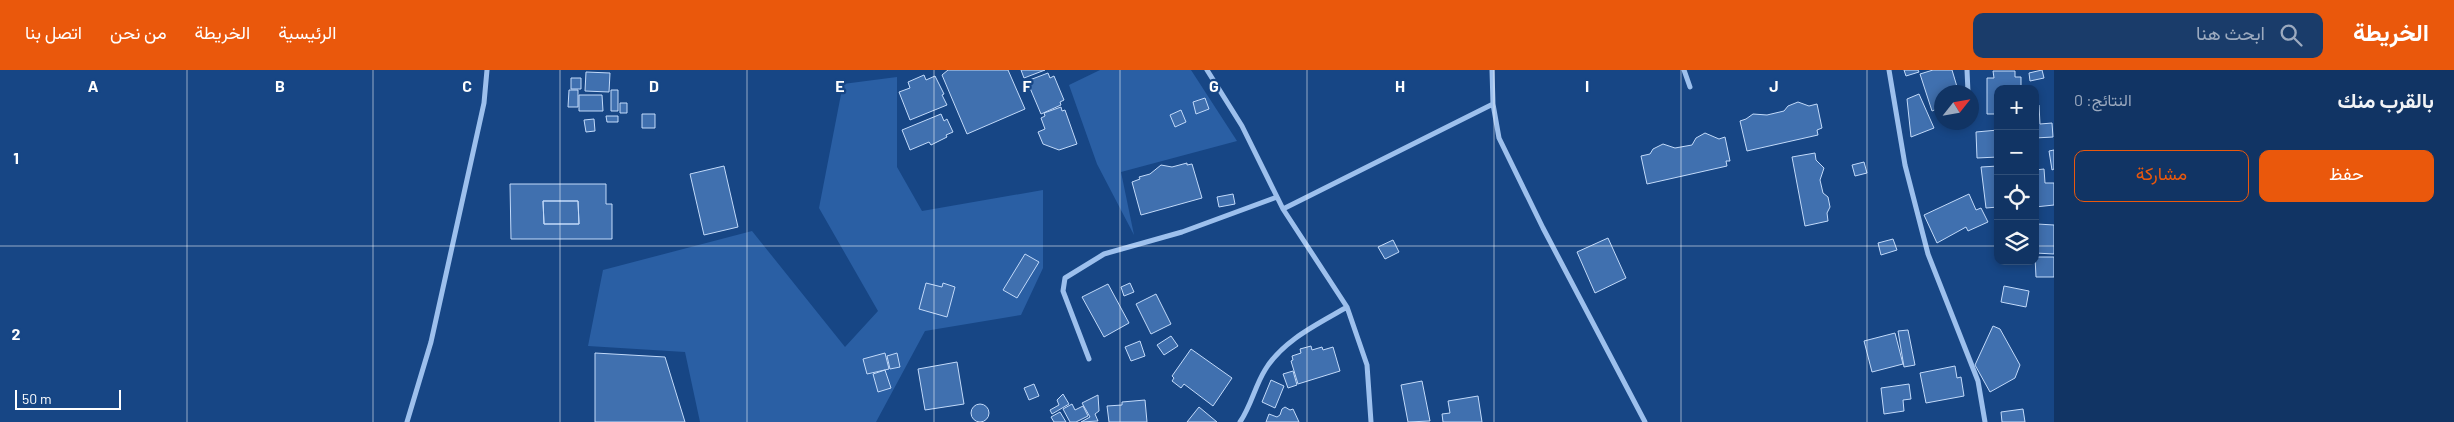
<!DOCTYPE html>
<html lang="ar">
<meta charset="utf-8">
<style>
:root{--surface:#113464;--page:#1a3c6a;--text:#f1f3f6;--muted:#9caabf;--line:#304f78;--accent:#ea580c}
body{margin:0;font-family:Barlow,Vazirmatn,sans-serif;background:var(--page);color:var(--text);direction:rtl}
.controls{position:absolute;right:15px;top:15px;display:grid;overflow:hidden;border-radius:10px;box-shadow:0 2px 8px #0003}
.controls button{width:45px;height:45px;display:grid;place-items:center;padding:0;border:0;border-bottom:1px solid var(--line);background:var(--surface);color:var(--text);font:25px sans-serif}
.compass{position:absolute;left:1934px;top:15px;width:45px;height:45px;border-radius:50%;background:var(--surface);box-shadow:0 2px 8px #0003;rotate:59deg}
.scale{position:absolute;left:15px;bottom:12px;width:106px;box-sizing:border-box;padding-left:5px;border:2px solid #fff;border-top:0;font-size:14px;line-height:18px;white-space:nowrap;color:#fff;-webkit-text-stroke:4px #174685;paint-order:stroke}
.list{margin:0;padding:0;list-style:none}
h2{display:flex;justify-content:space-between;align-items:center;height:65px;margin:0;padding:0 20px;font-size:21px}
h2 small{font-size:16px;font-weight:400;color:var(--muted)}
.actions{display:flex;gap:10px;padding:15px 20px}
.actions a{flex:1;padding:11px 0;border:1px solid var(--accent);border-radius:10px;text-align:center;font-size:18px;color:var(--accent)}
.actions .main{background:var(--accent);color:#fff}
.icon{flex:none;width:28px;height:28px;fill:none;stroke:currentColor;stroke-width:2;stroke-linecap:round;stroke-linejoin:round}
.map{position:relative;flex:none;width:2054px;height:352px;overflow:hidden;direction:ltr}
header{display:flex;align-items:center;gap:30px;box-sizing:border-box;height:70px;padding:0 25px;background:var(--accent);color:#fff}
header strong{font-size:24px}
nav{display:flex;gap:28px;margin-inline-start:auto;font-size:18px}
.search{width:350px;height:45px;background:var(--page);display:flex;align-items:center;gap:12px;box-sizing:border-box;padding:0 18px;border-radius:10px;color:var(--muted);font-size:19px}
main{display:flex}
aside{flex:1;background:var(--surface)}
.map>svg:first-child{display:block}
.green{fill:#2a5fa4}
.building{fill:#4070af;stroke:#c2dafa;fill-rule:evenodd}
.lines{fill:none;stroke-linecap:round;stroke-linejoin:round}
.street{stroke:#9dc0ed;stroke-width:5}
.grid{fill:none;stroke:#fff;stroke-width:1;stroke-opacity:0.55}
.grid-label{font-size:16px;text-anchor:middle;font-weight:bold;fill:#fff;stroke:#174685;stroke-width:4.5;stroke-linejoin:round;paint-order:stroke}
</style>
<header>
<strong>الخريطة</strong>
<div class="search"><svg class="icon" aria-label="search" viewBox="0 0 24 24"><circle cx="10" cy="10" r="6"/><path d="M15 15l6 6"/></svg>ابحث هنا</div>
<nav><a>الرئيسية</a><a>الخريطة</a><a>من نحن</a><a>اتصل بنا</a></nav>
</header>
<main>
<aside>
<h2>بالقرب منك<small>النتائج: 0</small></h2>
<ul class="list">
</ul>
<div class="actions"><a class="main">حفظ</a><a>مشاركة</a></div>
</aside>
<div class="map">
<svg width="2054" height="352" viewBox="0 0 2054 352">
<rect width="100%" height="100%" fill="#174685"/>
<path class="green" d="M1100,0h91l46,71 -116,31 13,63 -37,-71 -28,-79z
M897,7v90l25,44 121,-21v78l-22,47 -96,16 -49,91h-176l-15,-70 -97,-6 15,-76 149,-39 93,116 33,-36 -59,-103 24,-124z"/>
<path class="building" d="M948,0h60l17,39 -58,25 -25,-59z
M1021,0h24l-21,8z
M1904,0h14l1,2 -13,4z
M1933,0h19l6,20 -4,2h-12v15l-10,4 -12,-37z
M2042,0l2,8 -14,3 -1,-8z
M1993,1h22v6h6v12h-23v25h-11v-36h7z
M586,2l24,1 -1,19 -24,-1z
M1048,3l2,5 4,-2 10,24 -4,2 1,3 -20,9 -14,-33z
M924,5l2,5 9,-4 9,18 -2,1 5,10 -37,15 -11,-28 11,-4 -2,-6z
M571,8h10v11h-10z
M569,20h9v17h-10z
M611,20h7v21h-7z
M1919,24l15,34 -23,9 -4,-38z
M579,25h23l1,16h-24z
M1205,28l4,11 -13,5 -3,-12z
M1798,32l11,4 8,-2 5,24 -5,2 1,5 -71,16 -7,-30 6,-2 7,-5 14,1 17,-4 4,-5z
M620,33h7v10h-7z
M2039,35l1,19 12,-1 1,14 -18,1v-32z
M1061,37l1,4 3,-1 12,34 -18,6 -16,-6 -5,-12 7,-3 -4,-11 4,-2 -1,-3z
M1181,40l5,12 -11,5 -5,-12z
M642,44h13v14h-13z
M941,44l3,7 3,-2 6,13 -7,3 1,2 -16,8 -2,-3 -19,8 -8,-20z
M606,46h12v6h-11z
M594,49l1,12 -9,1 -2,-12z
M1998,60v27l-21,1 -1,-26z
M1705,63l14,6 6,-2 5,24h-4l1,5 -80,18 -6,-28 9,-2 3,-5 10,-5 12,4 17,-3 4,-7z
M2054,80v19l-2,1 -3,-19z
M1815,83l1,7 8,8 -4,12 3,13 5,4 2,10 -3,6 1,8 -23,5 -13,-69z
M1864,92l3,11 -12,3 -3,-11z
M1187,93v2l5,-1 10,34 -61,17 -9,-33 8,-3 -1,-2 11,-3 11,-9 11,2z
M724,96l14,61 -34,8 -14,-61z
M1998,96v41l-12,1 -5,-41z
M2044,99l1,14h9v22l-19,2v-37z
M510,114h96v20h6v35h-101zM543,131h35l1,23h-35z
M1233,124l2,10 -16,3 -2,-10z
M1969,124l7,16 5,-2 7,14 -20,9 -2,-4 -29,16 -13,-28z
M543,131h35l1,23h-35z
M2037,154l17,1v29l-19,-1z
M1608,168l18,40 -31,15 -18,-41z
M1893,169l4,11 -16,5 -3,-12z
M1393,170l6,12 -14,7 -7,-12z
M1025,184l14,8 -22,36 -14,-8z
M2035,187h19v20h-18z
M926,213l16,4 1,-4 12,4 -8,30 -28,-8z
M1130,213l4,9 -10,4 -3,-9z
M1108,214l21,39 -25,14 -22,-40z
M2004,216l25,5 -3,16 -25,-5z
M1156,224l15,30 -20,10 -15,-30z
M1993,256l7,3 20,36 -5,13 -25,14 -15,-27z
M1908,260l7,35 -11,2 -6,-36z
M1895,263l8,31 -31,8 -8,-31z
M1171,266l7,10 -14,9 -7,-10z
M1140,271l5,15 -14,5 -6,-14z
M1311,276l1,4 10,-3 1,3 10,-3 7,24 -42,13 -7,-23 2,-1 -1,-4 9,-3 -1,-4z
M1191,279l41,29 -19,28 -29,-22 -3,4 -9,-7 2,-3 -2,-2z
M595,283l70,4 20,65h-90z
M885,283l4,16 -22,5 -4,-15z
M897,283l3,14 -10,2 -3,-13z
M957,292l7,42 -39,6 -7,-41z
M1955,296l2,12 4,-1 3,19 -38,7 -6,-30z
M885,300l6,18 -13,4 -5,-18z
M1293,301l4,14 -9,3 -5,-14z
M1271,310l13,6 -9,22 -13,-6z
M1422,311l8,40 -22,1 -7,-37z
M1034,314l5,12 -10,4 -5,-12z
M1909,314l2,15 -8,1 1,11 -20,3 -3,-26z
M1063,324l6,10 -17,10 -2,-4 9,-5 -2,-5z
M1098,325l1,16 -4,3 3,7 -17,1 9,-5 -8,-14z
M1478,326l4,26h-39l-1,-8 8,-1 -2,-12z
M1145,330l2,22h-38l-2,-16 15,-1v-3z
M971 343a9 9 0 1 1 18 0a9 9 0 1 1-18 0Z
M1072,334l3,6 8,-4 5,10 -12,6h-6l-7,-13z
M1199,337l18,15h-30z
M1285,337l5,3 3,-1 6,13h-33l3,-8 8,3 3,-2 2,-6z
M2023,339l2,13h-23l-1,-10z
M1060,342l6,10h-12l-3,-5z"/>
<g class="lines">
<path class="street" d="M1207,0l35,56 41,83 64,98 20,58 4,57
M1492,0l1,34 6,34 44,90 102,194
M1684,0l6,17
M1889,0l16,95 23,89 50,127 7,41
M1967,0l1,22
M1283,139l210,-105
M1089,289l-26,-68 2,-13 39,-24 78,-22 95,-35
M407,352l24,-80 53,-239 3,-33
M1240,352c11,-16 15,-36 25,-52 18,-30 53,-46 82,-63"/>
</g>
<path class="grid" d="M187,0v352M373,0v352M560,0v352M747,0v352M934,0v352M1120,0v352M1307,0v352M1494,0v352M1681,0v352M1867,0v352M0,176h1998M2035,176h19"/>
<g class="grid-label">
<text x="93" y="22">A</text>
<text x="280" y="22">B</text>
<text x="467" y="22">C</text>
<text x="654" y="22">D</text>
<text x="840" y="22">E</text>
<text x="1027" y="22">F</text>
<text x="1214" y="22">G</text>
<text x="1400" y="22">H</text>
<text x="1587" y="22">I</text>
<text x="1774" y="22">J</text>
<text x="16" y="94">1</text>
<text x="16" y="270">2</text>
</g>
</svg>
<div class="controls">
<button>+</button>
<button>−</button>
<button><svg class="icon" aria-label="locate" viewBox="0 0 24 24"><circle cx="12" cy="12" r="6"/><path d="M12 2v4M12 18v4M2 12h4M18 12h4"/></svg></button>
<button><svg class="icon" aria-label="layers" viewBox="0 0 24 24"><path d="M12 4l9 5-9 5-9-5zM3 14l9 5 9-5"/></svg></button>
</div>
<svg class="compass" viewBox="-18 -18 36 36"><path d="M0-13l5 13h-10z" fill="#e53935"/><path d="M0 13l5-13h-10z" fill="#9caabf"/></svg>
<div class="scale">50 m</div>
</div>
</main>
